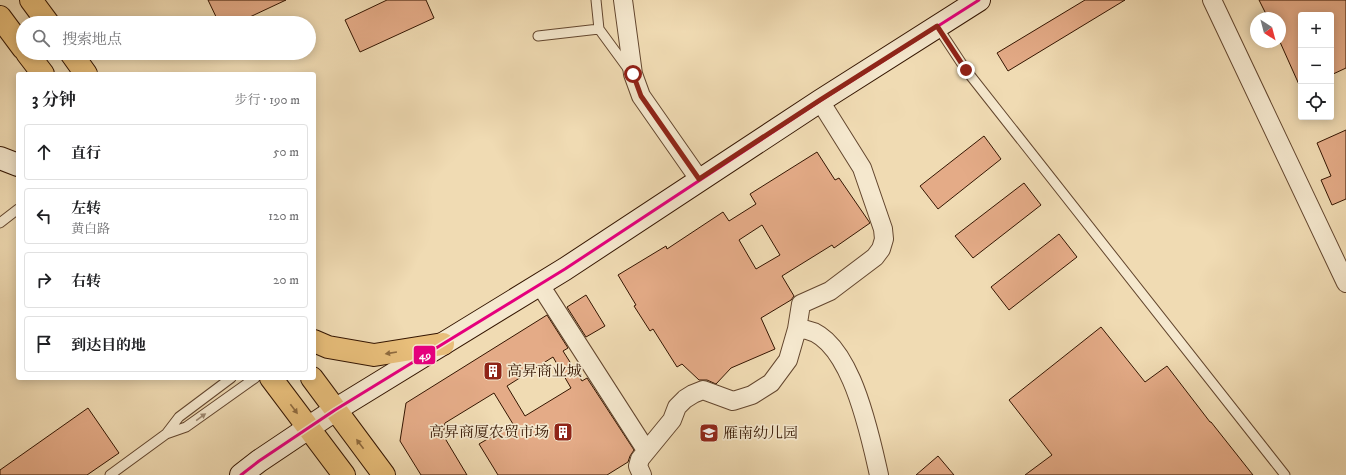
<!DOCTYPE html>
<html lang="zh">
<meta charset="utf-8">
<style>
:root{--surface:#fff;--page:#f6f6f6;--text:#202124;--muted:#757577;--line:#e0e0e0}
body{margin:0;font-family:"IM FELL DW Pica","Noto Serif SC",serif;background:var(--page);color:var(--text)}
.controls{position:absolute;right:12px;top:12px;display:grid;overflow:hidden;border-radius:4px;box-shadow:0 2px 10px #0003}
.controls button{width:36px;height:36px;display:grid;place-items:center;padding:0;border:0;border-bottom:1px solid var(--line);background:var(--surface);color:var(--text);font:20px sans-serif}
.compass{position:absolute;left:1250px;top:12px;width:36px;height:36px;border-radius:50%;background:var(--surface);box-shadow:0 2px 10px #0003;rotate:144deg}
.stop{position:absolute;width:12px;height:12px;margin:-9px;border:3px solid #8f2418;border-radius:50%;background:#fff}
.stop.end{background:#8f2418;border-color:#fff;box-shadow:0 1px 4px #0008}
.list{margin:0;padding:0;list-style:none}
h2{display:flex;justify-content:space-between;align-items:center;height:52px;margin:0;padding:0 16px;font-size:17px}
h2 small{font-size:13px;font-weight:400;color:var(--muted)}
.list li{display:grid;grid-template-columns:26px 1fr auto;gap:12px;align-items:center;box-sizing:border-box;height:56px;margin:0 8px 8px;padding:0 8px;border:1px solid var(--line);border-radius:4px}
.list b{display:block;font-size:15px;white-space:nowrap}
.list p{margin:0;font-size:13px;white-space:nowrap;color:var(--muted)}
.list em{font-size:13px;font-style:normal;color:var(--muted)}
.icon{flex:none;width:22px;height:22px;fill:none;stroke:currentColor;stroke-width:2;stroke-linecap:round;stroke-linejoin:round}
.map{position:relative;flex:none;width:1346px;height:475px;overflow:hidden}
.search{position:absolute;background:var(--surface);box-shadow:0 2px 10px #0003;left:16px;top:16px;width:300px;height:44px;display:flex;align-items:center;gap:10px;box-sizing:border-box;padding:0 14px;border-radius:22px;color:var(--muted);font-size:15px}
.panel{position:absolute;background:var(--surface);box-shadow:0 2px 10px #0003;left:16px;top:72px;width:300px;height:308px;border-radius:4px}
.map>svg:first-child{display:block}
.building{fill:#e4ab87;stroke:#341501;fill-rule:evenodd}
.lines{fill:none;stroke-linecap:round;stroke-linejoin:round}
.lane-casing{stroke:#63462e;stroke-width:11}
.street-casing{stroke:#63462e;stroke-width:20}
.secondary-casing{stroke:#341501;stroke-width:24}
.primary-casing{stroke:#341501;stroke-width:24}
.lane{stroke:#f5e8ce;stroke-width:9}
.street{stroke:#f5e8ce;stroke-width:18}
.secondary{stroke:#f5e8ce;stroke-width:22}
.primary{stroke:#e8be7a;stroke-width:22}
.bus-1-casing{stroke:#f5e8ce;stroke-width:6}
.bus-1{stroke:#e5007d;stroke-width:3}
.oneway{fill:#8e6a3e}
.oneway2{fill:#9e8972}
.route{stroke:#8f2418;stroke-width:5}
.labels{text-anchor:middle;stroke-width:3.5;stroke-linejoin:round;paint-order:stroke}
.poi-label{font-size:15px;fill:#341501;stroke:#f5e8ce;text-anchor:start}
.line-badge{stroke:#f5e8ce;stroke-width:1.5}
.badge-label{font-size:11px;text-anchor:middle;font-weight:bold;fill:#fff}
</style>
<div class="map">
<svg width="1346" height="475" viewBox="0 0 1346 475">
<rect width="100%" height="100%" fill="#f0dbb3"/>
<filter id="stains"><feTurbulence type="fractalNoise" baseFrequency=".005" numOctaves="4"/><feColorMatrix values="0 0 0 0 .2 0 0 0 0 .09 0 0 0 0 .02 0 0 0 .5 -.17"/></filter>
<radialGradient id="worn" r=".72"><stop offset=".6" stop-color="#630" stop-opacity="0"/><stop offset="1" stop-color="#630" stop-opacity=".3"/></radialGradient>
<path class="building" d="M208,0h78l-49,23h-18z
M387,0h39l8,18 -74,34 -15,-32z
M1085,0h40l-117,71 -11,-18z
M1259,0h87v68l-15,7v-60h-30v74l-21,-47v-24h-12z
M1346,130v69l-14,6 -11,-25 10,-4 -14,-33z
M984,136l17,23 -63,50 -18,-23z
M817,152l18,28 4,-2 31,45 -36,25 -2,-3 -50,31 12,20 -3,4 -30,18 14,31 -44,19 -15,16 -9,-4h-8l-17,-16 -5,3 -24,-38 -3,2 -16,-25 2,-1 -18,-30 48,-29 1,3 56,-37 6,9 27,-17 -6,-10zM762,225l18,30 -24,14 -17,-29z
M1024,183l17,22 -68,53 -18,-22z
M1059,234l18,23 -68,53 -18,-23z
M586,295l19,31 -19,11 -19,-30z
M547,315l21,33 -5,3 19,30 5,-3 47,72 -4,6 -2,6 -21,13h-109l-19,-31 34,-20 -19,-31 -49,30 -2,12 24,40h-46l-21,-34 6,-38zM553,357l18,31 -46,28 -18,-30z
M1101,327l44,55 22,-16 43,56h1l42,53h-228l27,-20 -43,-55z
M88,408l31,45 -32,22h-87v-5z
M938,456l16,19h-38z"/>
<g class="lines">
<defs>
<path id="lane" d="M596,0l3,29 30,41
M937,26l29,44 319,405
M538,36l61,-7
M0,223l18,-14
M166,434l13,-17 52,-39
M110,475l56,-41 20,-7 69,-49"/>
<path id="street" d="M623,0l10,74 8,22 58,83
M1212,0l134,283
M540,285l106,165
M797,329l4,-25 29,-13 45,-34 6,-8 3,-10 -1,-10 -21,-61 -42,-67
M642,475l-4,-9 2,-7 32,-39 5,-13 8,-8 8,-5 10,-4 30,11 19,-6 19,-12 17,-23 9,-31c52,-3 73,107 82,146"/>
<path id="secondary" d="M0,158l18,7
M241,475l18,-14 76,-51 230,-141 255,-168 159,-101"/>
<path id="primary" d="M31,0l17,23
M0,17l23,31
M27,53l16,21
M71,53l15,21
M314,341l14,6 46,8 69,-11
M271,378l73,97
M312,378l72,97"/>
</defs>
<use href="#lane" class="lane-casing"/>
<use href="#street" class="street-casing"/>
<use href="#secondary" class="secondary-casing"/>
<use href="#primary" class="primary-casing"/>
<use href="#lane" class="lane"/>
<use href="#street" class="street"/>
<use href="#secondary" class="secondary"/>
<use href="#primary" class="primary"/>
<defs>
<path id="bus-1" d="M241,475l18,-14 76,-51 230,-141 255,-168 159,-101"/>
</defs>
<use href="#bus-1" class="bus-1-casing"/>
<use href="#bus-1" class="bus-1"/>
</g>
<defs><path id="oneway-solid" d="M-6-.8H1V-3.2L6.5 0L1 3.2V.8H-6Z"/></defs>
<g class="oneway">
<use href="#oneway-solid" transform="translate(391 353) rotate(171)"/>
<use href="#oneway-solid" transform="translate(294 409) rotate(53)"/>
<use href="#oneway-solid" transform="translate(360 444) rotate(-127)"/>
</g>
<use class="oneway2" href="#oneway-solid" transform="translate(201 417) rotate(-36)"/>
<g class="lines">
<path class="route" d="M633,74l8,22 58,83 121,-79 117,-74 29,44"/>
</g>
<defs>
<symbol id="building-square" viewBox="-11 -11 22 22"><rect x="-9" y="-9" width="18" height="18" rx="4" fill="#8f2418" stroke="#f5e8ce"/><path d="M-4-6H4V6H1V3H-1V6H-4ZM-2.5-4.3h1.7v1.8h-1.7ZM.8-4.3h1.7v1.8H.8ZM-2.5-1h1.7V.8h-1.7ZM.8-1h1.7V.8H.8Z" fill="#fff"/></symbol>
<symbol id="school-square" viewBox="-11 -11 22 22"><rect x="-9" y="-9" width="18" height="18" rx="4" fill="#8f2418" stroke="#f5e8ce"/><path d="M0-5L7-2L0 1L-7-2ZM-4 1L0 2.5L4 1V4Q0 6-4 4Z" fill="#fff"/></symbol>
</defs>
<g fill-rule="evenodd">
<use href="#building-square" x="482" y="360" width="22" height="22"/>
<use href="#building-square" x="552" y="421" width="22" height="22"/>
<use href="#school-square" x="698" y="422" width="22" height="22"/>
</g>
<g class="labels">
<g class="poi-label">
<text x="507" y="376">高昇商业城</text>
<text x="549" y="437" text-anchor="end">高昇商厦农贸市场</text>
<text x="723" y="438">雁南幼儿园</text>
</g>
</g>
<rect class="line-badge" x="413" y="345" width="23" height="20" rx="4" fill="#e5007d"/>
<g class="badge-label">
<text x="425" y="359">49</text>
</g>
<rect width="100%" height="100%" filter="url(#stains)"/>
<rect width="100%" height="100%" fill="url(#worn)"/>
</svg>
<div class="controls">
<button>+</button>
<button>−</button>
<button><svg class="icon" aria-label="locate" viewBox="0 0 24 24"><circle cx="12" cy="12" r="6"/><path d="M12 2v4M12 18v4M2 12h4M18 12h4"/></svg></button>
</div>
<svg class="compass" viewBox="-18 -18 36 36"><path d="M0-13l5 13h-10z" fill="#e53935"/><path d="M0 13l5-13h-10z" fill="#757577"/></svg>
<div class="stop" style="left:633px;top:74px"></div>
<div class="stop end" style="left:966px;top:70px"></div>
<div class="search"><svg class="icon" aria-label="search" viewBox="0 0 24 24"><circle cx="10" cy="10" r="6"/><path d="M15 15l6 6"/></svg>搜索地点</div>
<section class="panel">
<h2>3 分钟<small>步行 · 190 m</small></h2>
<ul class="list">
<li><svg class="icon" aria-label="ahead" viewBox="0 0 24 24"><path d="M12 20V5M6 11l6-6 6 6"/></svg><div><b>直行</b></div><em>50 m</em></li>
<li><svg class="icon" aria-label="left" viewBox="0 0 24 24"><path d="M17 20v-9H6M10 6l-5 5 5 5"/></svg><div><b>左转</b><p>黄白路</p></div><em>120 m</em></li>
<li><svg class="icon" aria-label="right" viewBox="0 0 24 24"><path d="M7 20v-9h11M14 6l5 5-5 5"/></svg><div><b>右转</b></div><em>20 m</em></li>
<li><svg class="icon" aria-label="arrive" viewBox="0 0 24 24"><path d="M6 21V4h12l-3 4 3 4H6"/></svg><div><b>到达目的地</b></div></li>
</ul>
</section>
</div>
